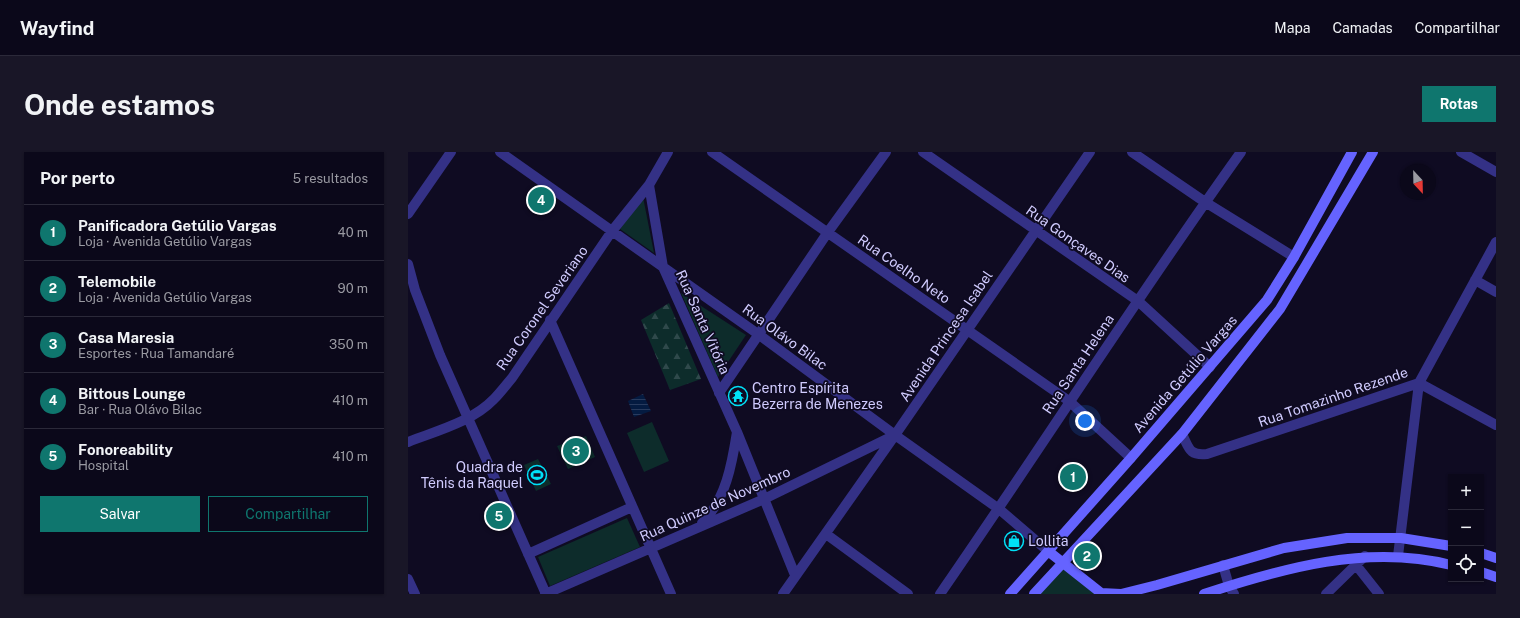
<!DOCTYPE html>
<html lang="pt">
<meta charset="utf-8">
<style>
:root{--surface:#0b081a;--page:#191627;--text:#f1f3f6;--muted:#9a9aa2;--line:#2b2939;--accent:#0f766e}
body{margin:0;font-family:"Public Sans",sans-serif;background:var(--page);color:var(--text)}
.controls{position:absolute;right:12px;bottom:12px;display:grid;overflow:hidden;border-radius:0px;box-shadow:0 1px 3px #0004}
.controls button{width:36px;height:36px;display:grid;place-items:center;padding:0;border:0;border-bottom:1px solid var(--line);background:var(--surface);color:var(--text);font:20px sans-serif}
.compass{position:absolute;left:992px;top:12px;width:36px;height:36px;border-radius:50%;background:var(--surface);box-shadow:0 1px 3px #0004;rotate:158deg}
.you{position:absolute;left:677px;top:269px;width:14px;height:14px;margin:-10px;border:3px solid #fff;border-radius:50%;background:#1a73e8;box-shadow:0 0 0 6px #1a73e833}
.badge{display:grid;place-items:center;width:26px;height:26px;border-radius:50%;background:var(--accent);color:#fff;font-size:13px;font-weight:700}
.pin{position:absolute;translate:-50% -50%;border:2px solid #fff;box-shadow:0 1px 4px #0006}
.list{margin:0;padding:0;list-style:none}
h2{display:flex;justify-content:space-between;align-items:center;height:52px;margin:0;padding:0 16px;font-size:17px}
h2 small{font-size:13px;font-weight:400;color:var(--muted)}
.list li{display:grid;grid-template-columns:26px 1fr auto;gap:12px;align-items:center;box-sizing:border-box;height:56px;padding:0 16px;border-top:1px solid var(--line)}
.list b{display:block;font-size:15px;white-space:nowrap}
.list p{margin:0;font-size:13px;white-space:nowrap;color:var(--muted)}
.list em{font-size:13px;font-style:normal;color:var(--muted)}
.actions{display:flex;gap:8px;padding:12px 16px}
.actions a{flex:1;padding:9px 0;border:1px solid var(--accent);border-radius:0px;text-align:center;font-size:14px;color:var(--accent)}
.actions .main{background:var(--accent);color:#fff}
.icon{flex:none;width:22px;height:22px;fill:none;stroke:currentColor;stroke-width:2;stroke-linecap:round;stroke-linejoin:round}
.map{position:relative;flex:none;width:1088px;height:442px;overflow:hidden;border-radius:0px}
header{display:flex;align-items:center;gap:24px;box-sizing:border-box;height:56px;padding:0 20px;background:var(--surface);border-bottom:1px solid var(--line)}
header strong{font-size:19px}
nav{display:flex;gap:22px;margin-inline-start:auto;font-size:14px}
.intro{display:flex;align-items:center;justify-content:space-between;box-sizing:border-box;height:96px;padding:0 24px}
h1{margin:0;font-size:28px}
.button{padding:10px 18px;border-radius:0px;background:var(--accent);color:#fff;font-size:14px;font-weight:700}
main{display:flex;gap:24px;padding:0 24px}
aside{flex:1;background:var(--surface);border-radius:0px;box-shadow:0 1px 3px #0004}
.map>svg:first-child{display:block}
.green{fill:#0d2c2b}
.forest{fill:url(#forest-firs)}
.water{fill:url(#water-rules)}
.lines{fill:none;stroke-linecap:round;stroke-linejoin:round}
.minor{stroke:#343186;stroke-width:10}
.tertiary{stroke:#343186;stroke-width:10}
.secondary{stroke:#6563ff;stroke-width:10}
.labels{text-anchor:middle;stroke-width:3.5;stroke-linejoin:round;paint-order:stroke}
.street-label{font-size:14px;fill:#d1ccff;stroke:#0f0b22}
.poi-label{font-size:14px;fill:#d1ccff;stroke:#0f0b22;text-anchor:start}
</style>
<header>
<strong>Wayfind</strong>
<nav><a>Mapa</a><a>Camadas</a><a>Compartilhar</a></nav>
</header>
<div class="intro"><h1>Onde estamos</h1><a class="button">Rotas</a></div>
<main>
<aside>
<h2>Por perto<small>5 resultados</small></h2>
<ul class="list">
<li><span class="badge">1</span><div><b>Panificadora Getúlio Vargas</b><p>Loja · Avenida Getúlio Vargas</p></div><em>40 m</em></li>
<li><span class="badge">2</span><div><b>Telemobile</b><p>Loja · Avenida Getúlio Vargas</p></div><em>90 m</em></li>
<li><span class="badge">3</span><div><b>Casa Maresia</b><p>Esportes · Rua Tamandaré</p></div><em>350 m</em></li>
<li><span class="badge">4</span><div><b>Bittous Lounge</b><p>Bar · Rua Olávo Bilac</p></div><em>410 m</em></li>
<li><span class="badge">5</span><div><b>Fonoreability</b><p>Hospital</p></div><em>410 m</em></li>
</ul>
<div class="actions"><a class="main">Salvar</a><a>Compartilhar</a></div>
</aside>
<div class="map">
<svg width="1088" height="442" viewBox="0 0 1088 442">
<defs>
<pattern id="forest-firs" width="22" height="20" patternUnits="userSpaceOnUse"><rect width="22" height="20" fill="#0d2c2b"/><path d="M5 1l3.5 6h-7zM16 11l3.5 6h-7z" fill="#2f494b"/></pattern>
<pattern id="water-rules" width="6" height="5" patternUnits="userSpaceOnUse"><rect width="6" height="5" fill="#041b41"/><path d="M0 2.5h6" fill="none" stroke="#283b5e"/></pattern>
</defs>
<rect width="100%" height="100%" fill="#0f0b22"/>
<path class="green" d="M235,45l11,56 -34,-24z
M273,141l65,42 -28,42z
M244,270l17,39 -25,11 -17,-39z
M178,284l9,21 -27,12 -11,-23z
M130,307l13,25 -15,7 -12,-26z
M219,366l13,29 -90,39 -12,-29z
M653,411l40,30 36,1h-103z"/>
<path class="forest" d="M261,151l32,76 -31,11 -29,-70z"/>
<path class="water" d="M235,242l8,17 -17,6 -6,-16z"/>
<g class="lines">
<path class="minor" d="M92,0l258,182 137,101 104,74 49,42
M304,0l357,249 62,57
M515,0l215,149 72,66
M724,0l73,50 89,55
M1053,0l35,20
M241,33l14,82 74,165 58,143
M0,62l43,-62
M0,112l7,26 25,65 106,239
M1067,128l21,12
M142,168l121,274
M311,241l109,-161 58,-80
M774,282c7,14 7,22 25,20l212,-71 77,42
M0,290c28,-11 64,-20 86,-43 6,-6 12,-14 18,-21l100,-147 37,-46 19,-33
M294,371c24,-24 30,-59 35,-91
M418,382l82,60
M120,402l104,-47
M990,404l21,-173 77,-141
M815,413l6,21 5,8
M948,413l23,29
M137,442l219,-95 129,-63
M375,442l112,-159 195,-283
M532,442c101,-146 197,-297 301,-442
M918,442l39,-38"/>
<path class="tertiary" d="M0,427l7,15"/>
<path class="secondary" d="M640,399l53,42 20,1 36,-9 127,-37 63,-10h54l50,8
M1073,401l15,5
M1073,420l15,5
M602,442l121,-136 136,-158 27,-43 58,-105
M626,442l148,-160 98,-125 93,-157
M796,442c79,-26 164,-50 247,-29"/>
</g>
<defs>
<symbol id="temple-ring" viewBox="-11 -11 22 22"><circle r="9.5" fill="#0f0b22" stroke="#00e0f7" stroke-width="1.5"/><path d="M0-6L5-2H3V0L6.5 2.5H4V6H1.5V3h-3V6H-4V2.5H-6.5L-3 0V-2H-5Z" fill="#00e0f7"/></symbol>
<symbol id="stadium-ring" viewBox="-11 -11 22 22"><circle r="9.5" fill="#0f0b22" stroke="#00e0f7" stroke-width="1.5"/><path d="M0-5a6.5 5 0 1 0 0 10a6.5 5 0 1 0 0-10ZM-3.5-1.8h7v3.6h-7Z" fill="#00e0f7"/></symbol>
<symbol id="shop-ring" viewBox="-11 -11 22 22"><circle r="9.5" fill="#0f0b22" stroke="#00e0f7" stroke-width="1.5"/><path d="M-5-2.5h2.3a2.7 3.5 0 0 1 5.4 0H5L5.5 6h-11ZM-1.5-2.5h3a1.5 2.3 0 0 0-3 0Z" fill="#00e0f7"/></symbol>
</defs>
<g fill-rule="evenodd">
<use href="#temple-ring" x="319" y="233" width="22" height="22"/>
<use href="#stadium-ring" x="118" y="312" width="22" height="22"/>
<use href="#shop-ring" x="595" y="378" width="22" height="22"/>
</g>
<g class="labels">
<g class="street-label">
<text transform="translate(670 92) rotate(35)" y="5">Rua Gonçaves Dias</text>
<text transform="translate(496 117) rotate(35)" y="5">Rua Coelho Neto</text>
<text transform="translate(134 156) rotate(-55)" y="5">Rua Coronel Severiano</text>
<text transform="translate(295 170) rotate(66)" y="5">Rua Santa Vitória</text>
<text transform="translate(538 184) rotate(-56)" y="5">Avenida Princesa Isabel</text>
<text transform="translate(377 185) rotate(36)" y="5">Rua Olávo Bilac</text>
<text transform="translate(670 212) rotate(-56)" y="5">Rua Santa Helena</text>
<text transform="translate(777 222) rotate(-49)" y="5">Avenida Getúlio Vargas</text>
<text transform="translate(925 245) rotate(-19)" y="5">Rua Tomazinho Rezende</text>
<text transform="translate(307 352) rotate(-24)" y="5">Rua Quinze de Novembro</text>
</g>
<g class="poi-label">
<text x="344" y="241">Centro Espírita<tspan x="344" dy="16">Bezerra de Menezes</tspan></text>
<text x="115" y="320" text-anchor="end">Quadra de<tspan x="115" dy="16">Tênis da Raquel</tspan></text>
<text x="620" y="394">Lollita</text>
</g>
</g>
</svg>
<div class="controls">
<button>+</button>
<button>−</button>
<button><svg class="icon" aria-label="locate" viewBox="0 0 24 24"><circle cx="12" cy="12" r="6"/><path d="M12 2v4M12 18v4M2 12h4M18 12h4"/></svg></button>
</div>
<svg class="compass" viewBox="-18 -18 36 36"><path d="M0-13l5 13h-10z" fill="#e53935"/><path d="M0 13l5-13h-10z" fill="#9a9aa2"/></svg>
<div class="you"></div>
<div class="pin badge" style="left:665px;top:325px">1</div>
<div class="pin badge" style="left:679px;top:404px">2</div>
<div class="pin badge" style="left:168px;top:299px">3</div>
<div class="pin badge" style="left:133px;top:48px">4</div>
<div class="pin badge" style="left:91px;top:364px">5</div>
</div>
</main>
